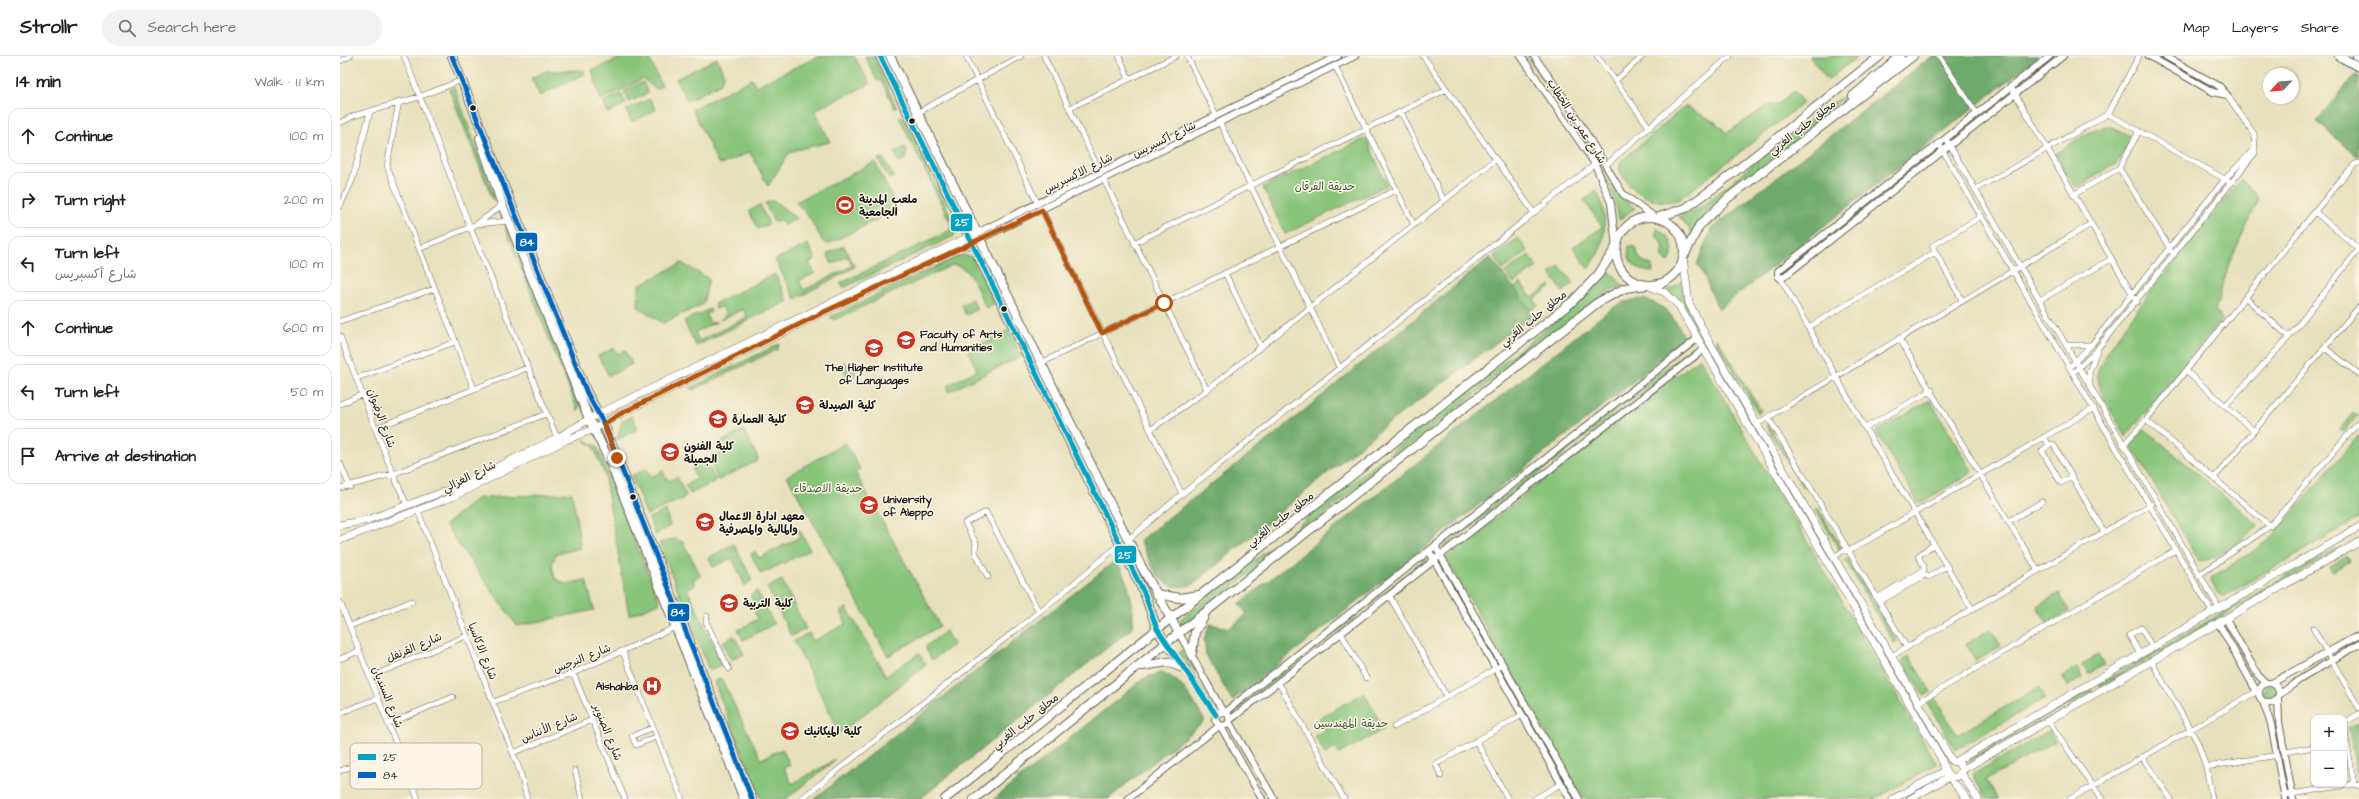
<!DOCTYPE html>
<meta charset="utf-8">
<style>
:root{--surface:#fff;--page:#f2f2f2;--text:#222;--muted:#767676;--line:#e0e0e0}
body{margin:0;font-family:"Architects Daughter","Playpen Sans Arabic",sans-serif;background:var(--page);color:var(--text)}
.controls{position:absolute;right:12px;bottom:12px;display:grid;overflow:hidden;border-radius:8px;box-shadow:0 1px 3px #0004}
.controls button{width:36px;height:36px;display:grid;place-items:center;padding:0;border:0;border-bottom:1px solid var(--line);background:var(--surface);color:var(--text);font:20px sans-serif}
.compass{position:absolute;left:1923px;top:12px;width:36px;height:36px;border-radius:50%;background:var(--surface);box-shadow:0 1px 3px #0004;rotate:244deg}
.stop{position:absolute;width:12px;height:12px;margin:-9px;border:3px solid #b45309;border-radius:50%;background:#fff}
.stop.end{background:#b45309;border-color:#fff;box-shadow:0 1px 4px #0008}
.list{margin:0;padding:0;list-style:none}
h2{display:flex;justify-content:space-between;align-items:center;height:52px;margin:0;padding:0 16px;font-size:17px}
h2 small{font-size:13px;font-weight:400;color:var(--muted)}
.list li{display:grid;grid-template-columns:26px 1fr auto;gap:12px;align-items:center;box-sizing:border-box;height:56px;margin:0 8px 8px;padding:0 8px;border:1px solid var(--line);border-radius:12px}
.list b{display:block;font-size:15px;white-space:nowrap}
.list p{margin:0;font-size:13px;white-space:nowrap;color:var(--muted)}
.list em{font-size:13px;font-style:normal;color:var(--muted)}
.icon{flex:none;width:22px;height:22px;fill:none;stroke:currentColor;stroke-width:2;stroke-linecap:round;stroke-linejoin:round}
.map{position:relative;flex:none;width:2019px;height:743px;overflow:hidden}
header{display:flex;align-items:center;gap:24px;box-sizing:border-box;height:56px;padding:0 20px;background:var(--surface);border-bottom:1px solid var(--line)}
header strong{font-size:19px}
nav{display:flex;gap:22px;margin-inline-start:auto;font-size:14px}
.search{width:280px;height:36px;background:var(--page);display:flex;align-items:center;gap:10px;box-sizing:border-box;padding:0 14px;border-radius:22px;color:var(--muted);font-size:15px}
main{display:flex}
aside{flex:1;background:var(--surface)}
.map>svg:first-child{display:block}
.green{fill:#88c47a;stroke:#52704b}
.forest{fill:#6eaa6a;stroke:#456343}
.lines{fill:none;stroke-linecap:round;stroke-linejoin:round}
.minor-casing{stroke:#636154;stroke-width:6}
.tertiary-casing{stroke:#636154;stroke-width:8}
.secondary-casing{stroke:#636154;stroke-width:8}
.primary-casing{stroke:#636154;stroke-width:10}
.trunk-casing{stroke:#636154;stroke-width:10}
.minor{stroke:#fff;stroke-width:5}
.tertiary{stroke:#fff;stroke-width:6}
.secondary{stroke:#fff;stroke-width:7}
.primary{stroke:#fff;stroke-width:8}
.trunk{stroke:#fff;stroke-width:8}
.bus-1-casing{stroke:#fcf5e5;stroke-width:8}
.bus-2-casing{stroke:#fcf5e5;stroke-width:8}
.bus-1{stroke:#01a2c5;stroke-width:5}
.bus-2{stroke:#0065bd;stroke-width:5}
.route{stroke:#b45309;stroke-width:5}
.bus-dot{fill:#1c1c1c;stroke:#fcf5e5;stroke-width:1.5}
.labels{text-anchor:middle;stroke-width:3;stroke-linejoin:round;paint-order:stroke}
.street-label{font-size:11px;fill:#1c1c1c;stroke:#fcf5e5}
.park-label{font-size:11px;fill:#42573d;stroke:#fcf5e5}
.poi-label{font-size:11px;font-weight:bold;fill:#1c1c1c;stroke:#fcf5e5;text-anchor:start}
.key{fill:#fcf5e5;stroke:#b9b4a9;stroke-width:1}
.key-label{font-size:11px;fill:#1c1c1c}
.line-badge{stroke:#fcf5e5;stroke-width:1.5}
.badge-label{font-size:11px;text-anchor:middle;font-weight:bold;fill:#fff}
</style>
<header>
<strong>Strollr</strong>
<div class="search"><svg class="icon" aria-label="search" viewBox="0 0 24 24"><circle cx="10" cy="10" r="6"/><path d="M15 15l6 6"/></svg>Search here</div>
<nav><a>Map</a><a>Layers</a><a>Share</a></nav>
</header>
<main>
<aside>
<h2>14 min<small>Walk · 1.1 km</small></h2>
<ul class="list">
<li><svg class="icon" aria-label="ahead" viewBox="0 0 24 24"><path d="M12 20V5M6 11l6-6 6 6"/></svg><div><b>Continue</b></div><em>100 m</em></li>
<li><svg class="icon" aria-label="right" viewBox="0 0 24 24"><path d="M7 20v-9h11M14 6l5 5-5 5"/></svg><div><b>Turn right</b></div><em>200 m</em></li>
<li><svg class="icon" aria-label="left" viewBox="0 0 24 24"><path d="M17 20v-9H6M10 6l-5 5 5 5"/></svg><div><b>Turn left</b><p>شارع أكسبريس</p></div><em>100 m</em></li>
<li><svg class="icon" aria-label="ahead" viewBox="0 0 24 24"><path d="M12 20V5M6 11l6-6 6 6"/></svg><div><b>Continue</b></div><em>600 m</em></li>
<li><svg class="icon" aria-label="left" viewBox="0 0 24 24"><path d="M17 20v-9H6M10 6l-5 5 5 5"/></svg><div><b>Turn left</b></div><em>50 m</em></li>
<li><svg class="icon" aria-label="arrive" viewBox="0 0 24 24"><path d="M6 21V4h12l-3 4 3 4H6"/></svg><div><b>Arrive at destination</b></div></li>
</ul>
</aside>
<div class="map">
<svg width="2019" height="743" viewBox="0 0 2019 743">
<rect width="100%" height="100%" fill="#fcf5e5"/>
<filter id="ink" filterUnits="userSpaceOnUse"><feTurbulence type="fractalNoise" baseFrequency=".025" numOctaves="2"/><feDisplacementMap in="SourceGraphic" scale="8" xChannelSelector="R" yChannelSelector="G"/><feConvolveMatrix kernelMatrix="1 2 1 2 8 2 1 2 1" color-interpolation-filters="sRGB"/></filter>
<filter id="wash" filterUnits="userSpaceOnUse"><feTurbulence type="fractalNoise" baseFrequency=".012" numOctaves="4" result="noise"/><feDisplacementMap in="SourceGraphic" scale="16" xChannelSelector="R" yChannelSelector="G"/><feGaussianBlur stdDeviation="0.9" result="paint"/><feColorMatrix in="noise" values="0 0 0 0 0 0 0 0 0 0 0 0 0 0 0 0 0 1.4 0 .05"/><feComposite in="paint" operator="in"/></filter>
<g filter="url(#wash)">
<rect width="100%" height="100%" fill="#e7e0bc"/>
<path class="green" d="M286,0h22l14,30 -6,3 -13,-10 -42,21 -9,-30z
M479,0h35l16,28 -55,26 15,32 -35,8 -6,3 -21,33 -18,-34 -27,12 -5,-1 -26,-54 60,-30 4,7z
M525,0h8l24,52 -2,1 -14,-29 -4,1z
M1186,0l35,45 53,87 7,9 14,11 -16,12c-6,-50 -63,-123 -93,-164z
M1469,0h49l-30,24z
M377,2l7,17 -3,8 -34,18 -11,-22z
M244,14l1,4 -45,22 -9,-18 16,-7z
M303,26l5,11 -19,9 -5,-11z
M114,31l40,109 -1,4 -44,-111z
M1511,34l-60,54 -80,63 -19,26 -13,-17 18,-6 88,-71z
M1454,35l9,12 -123,96c-24,9 -49,-6 -60,-28v-9l65,-56 30,16 12,11 40,-27 13,-3z
M281,37l5,11 -18,9 -5,-11z
M310,43l6,11 -24,12 -6,-12z
M562,59l55,113 -3,8 -111,52 -2,-5 106,-51 4,-4 -1,-6 -51,-105z
M1766,70l8,2 18,9 -15,26 -41,25 -21,-34 31,-20z
M1026,82l21,47 -102,49 -22,-47z
M565,91l2,4 -2,8 -6,3 -5,-10z
M543,102l11,19 -5,2 -11,-20z
M535,106l20,41 -7,4 2,6 -62,31 -5,-2 -12,-22 -15,-18z
M1901,123l16,17 1,5 -28,60 -15,49 7,9 -96,117c-10,-19 -29,-41 -28,-64 2,-23 121,-165 143,-193z
M1257,135c12,25 10,56 -9,78l-15,-22 29,-20 -18,-27z
M430,145l6,1 21,17 -13,6 -4,-5 -6,2 -9,-19z
M420,149l9,19 -11,5 -9,-18z
M165,172l24,47 51,131 -2,5z
M1317,173c14,6 20,20 12,33l-7,-5c4,-9 1,-16 -7,-21z
M1178,182l10,13 -25,19 -9,-14z
M468,188l7,15 -6,4 6,10 -16,8 5,9 48,-24 -4,-10 -16,8 -5,-10 17,-8 11,21 -60,32 -20,-39z
M1289,190l7,1c1,11 6,15 16,18l1,7c-14,0 -28,-10 -24,-26z
M621,199l11,2 23,46 -9,5c-8,-14 -15,-44 -34,-43l-118,55 -4,-3z
M1189,199l8,12 -24,16 -8,-11z
M342,207l27,16 -6,25 -40,19 -25,-16 1,-22z
M1220,210l13,17 -10,9 -13,-19z
M1268,213l15,17 -13,4 -52,38 -373,297h-6l2,-6 407,-324z
M435,218l13,27 -92,45 -12,-25 26,-12 1,3 -5,2 4,9 7,-1 -22,10 4,9 48,-24 -4,-8 -23,11 6,-5 -4,-9 -6,3 -2,-5z
M1342,225l3,20 15,30 -33,-39z
M1181,227l11,15 18,-13 1,2 -17,13 4,5 -7,5 -17,-22z
M632,243l5,10 -11,6 -5,-10z
M669,274l13,26 -74,36v-7l29,-15 -9,-19z
M1377,282l44,73 -3,2 -43,-73z
M439,288l-1,5 -85,41 -3,-2z
M1352,291l5,1 -2,4 -250,195 -3,-1z
M274,292l3,6 8,-4 7,14 -23,12 -11,-20z
M1360,302l237,406 -62,35h-291l-138,-241 164,-132z
M503,306l13,7 -3,10 -7,-3z
M1590,344l43,72 -54,32 -43,-72z
M2013,357l4,3 -13,16 -4,-3z
M292,360l6,13 -21,11 5,-19z
M1428,368l37,62 -2,2 -37,-63z
M1805,373l113,96 -1,2c-11,9 -45,38 -59,33l-67,-115z
M404,374l14,28 -1,3 -39,19 -7,-17 2,-6 12,-6 -4,-9z
M2019,379v83l-134,78 -7,-2 -7,-13 1,-4 43,-27 17,-14z
M244,384l13,6 63,157 -31,12 -25,-142 -11,-27z
M505,387l15,26 -5,3 85,154 -52,30 -101,-180z
M362,404l3,6 3,-1 8,16 -26,13 -5,-9 11,-6 -4,-10 9,-4 -2,-4z
M307,413l4,8 12,-6 5,10 9,-4 9,18 -2,3 -37,17 -16,-39z
M232,437l9,55 -25,6 -4,11 3,13 10,6 21,-4 8,30 -77,16 -72,-101 33,-27z
M1478,452l24,41 -2,2 -24,-41z
M326,454l4,16 -15,9 -6,-17z
M460,474l10,20 -49,24 -10,-20 4,-3 4,7 41,-21 -3,-6z
M335,483l8,3 18,34 -8,4 2,5 -8,4 36,75 -14,6 -50,-127z
M394,488l18,36 -7,6 -13,-28 -19,9 -4,-10z
M1995,492l2,3 -236,136 -2,-3z
M2007,500l3,5 -17,11 -4,-5z
M1508,502l49,83 -3,2 -49,-83z
M1085,503h2v2l-60,46z
M442,524l24,49 -15,7 -24,-49z
M417,535l17,33 -31,16 -5,-10 20,-11 -6,-12 3,-2 -5,-10z
M1719,537l10,18 -22,12 -10,-17z
M507,552l39,68 33,-23 7,12 -86,68 -46,-92 15,-8 4,8 33,-17 -5,-13z
M1015,559l2,2 -44,34 -2,-2z
M1651,573l10,17 -25,15 -10,-17z
M606,575l7,14 -21,15 -7,-13z
M394,580l10,18 -13,6 -9,-18z
M843,594l13,20v2l-18,-18z
M1758,599l6,10 -16,9 -6,-10z
M1569,600l22,36 -7,4 -22,-36z
M959,603l1,2 -68,54 -2,-3z
M1737,612l5,10 -14,8 -6,-10z
M381,622l40,81 21,-10 8,16 -6,3 8,16 43,-24 -49,39h-25l-47,-117z
M1924 636a6 6 0 1 1 12 0a6 6 0 1 1-12 0Z
M1699,631l6,11 -89,52 -30,-49 8,-5 23,39z
M1751,633l2,3 -123,69v-2z
M1024,637l20,36 -45,25 -3,-6 -11,6 -10,-18 10,-6 -6,-12z
M2019,666v60l-9,-44 2,-2 -4,-8z
M1709,675l7,10 -70,39 12,19h-12l-13,-25z"/>
<path class="forest" d="M1592,0h107l-320,253c-9,-15 -12,-31 -22,-45l14,-35z
M2015,19l4,2 -1,80 -42,-36z
M1150,201l41,53 -2,2 3,4 -150,112 -188,156c-35,12 -41,-18 -54,-44l138,-108z
M1303,243c27,8 30,18 43,41l-454,361 -26,-46 -2,-16 6,-15 20,4 17,-14 -8,-10 369,-293 15,-9z
M776,504c12,20 20,45 16,68l-212,171h-106z
M822,616c23,10 30,28 43,49l-97,78h-114l149,-120z"/>
</g>
<g filter="url(#ink)">
<g class="lines">
<defs>
<path id="minor" d="M64,0l66,171 87,211
M626,0l72,148
M704,0l56,116
M779,0l10,23
M847,0l29,59
M1083,0l111,157
M1257,0l53,72
M1599,0l38,58
M0,5l10,-5
M995,10l79,159
M1275,25l28,-25
M1671,31l126,215
M59,45l-12,65 87,223
M730,52l106,-52
M1061,56l43,89
M577,57l104,-57
M1768,58l31,-58
M0,67l13,-7 66,-19 38,-15
M880,67l120,246
M1606,83l273,469
M1599,88l273,468
M1266,109l124,-109
M1779,112l20,-37
M764,124l103,210
M1636,133l132,-75 124,69
M1733,139l46,-27 55,87
M162,149l-25,19 31,-3
M0,150l12,-25 18,-69
M702,154l140,284
M1975,156l44,37
M794,187l313,-154
M79,193l58,-25
M885,217l36,74
M1441,223l84,149 107,181
M1906,242l43,39
M1622,244l-30,-54 50,-30
M1700,244l71,-41
M0,265l94,-32
M1469,271l126,-75
M0,280l53,138 14,31
M1559,282l139,233
M1726,289h25
M1985,292l34,26
M701,307l355,-173
M1730,311l21,-22 134,-166 30,-31
M1846,315l67,59
M1734,316l22,-21
M17,322l98,-36
M1750,329l-1,-13 9,-24 157,-195 -1,-19 -27,-39
M0,348l23,-10
M1886,349l63,-68 70,-88
M1428,361l139,231
M1806,364l124,106
M1417,368l334,-200
M36,372l151,-60
M1525,372l67,-38
M810,374l57,-40 288,-230
M1704,381l5,8 4,-1 51,88
M1709,389l-7,6 19,32 10,-6
M1783,389l23,-25 193,-238 16,-18 4,-1
M0,407l10,24
M1874,422l145,-171
M0,432l53,-14 153,-60
M78,455l102,260 7,28
M1669,465l33,-19
M789,483l53,-45 413,-330
M1495,500l8,-5h6l245,-143
M1859,519l71,-49 89,-104
M648,521l-13,-25 1,-9 -11,-20 21,-11 53,100
M1049,539l58,102
M1537,542l47,-28v-4l-6,-10 16,-12
M0,546l78,197
M1539,546l46,-27 4,2 18,-11
M367,560l-1,6 23,47
M10,570l62,-25
M1973,572l46,80
M1001,577l25,45
M283,596l59,147
M1800,598l-11,-19 12,-7 11,19
M1552,600l260,-152
M0,603l19,-8
M1812,606l46,81 8,24 6,32
M233,617l52,126
M30,621l96,-41
M938,626l66,117
M153,646l80,-29 103,-46
M1579,646l257,-152
M0,657l38,-15
M1709,666l53,77
M2004,667l15,-9
M48,668l65,-27
M1054,671l108,-62
M2004,671l10,57
M312,672l-20,8 4,9 20,-8
M1136,685l32,58
M1946,696l28,-5
M173,697l79,-33
M1802,701l29,42
M1866,711l72,-12
M235,714l7,29
M0,715l58,-23
M68,717l62,-25
M1101,720l-5,-12 86,-49
M1945,739l69,-11 5,2
M461,743l258,-203 61,-52
M1194,743l27,-15
M1730,743l189,-109"/>
<path id="tertiary" d="M1181,0l74,108 16,39 5,44
M1194,0l33,46 56,92 33,24
M1710,0l-272,215v5l3,3 282,-223
M1809,0l64,36 14,3
M1825,0l54,30 8,9
M637,177l361,-177
M640,183l375,-183
M1095,490l144,253
M1089,495l141,248
M1886,563l32,56 8,8
M1879,568l39,70
M839,577l44,79
M826,588l19,25 31,46
M1919 637a10 10 0 1 1 20 0a10 10 0 1 1-20 0Z
M1932,627l87,-48
M1939,639l20,-15 60,-36
M1938,641l1,25 14,77
M1923,646l8,22 14,75
M885,656l473,-374
M890,664l-2,-6 -5,-2 -6,2 -2,5 4,7 8,-1 3,-5 474,-371
M889,666l45,77
M881,671l41,72
M788,743l91,-73"/>
<path id="secondary" d="M1343,202l6,45 18,35 245,423
M1307,229l19,8 13,13 262,452 5,15 21,26
M0,469l27,-5 87,-32 103,-50 41,-24 379,-181
M0,484l112,-43 114,-57 28,-11 26,-15 204,-102 156,-73
M1617,705l402,-234
M1622,714l397,-228
M1621,717l17,26
M1611,722l7,-2 4,-6 -3,-7 -7,-2
M1553,743l52,-28
M1570,743l39,-22"/>
<path id="primary" d="M112,0l135,337 17,31 148,375
M540,0l240,488 25,51 12,34 9,15
M550,0l250,508 39,69
M140,82l22,67 87,214 21,43 134,337"/>
<path id="trunk" d="M1999,0l20,11
M2017,0l2,1
M1513,40l47,-40
M1276 195a34 34 0 1 1 68 0a34 34 0 1 1-68 0Z
M1316,162l30,-10 32,-23 162,-129
M1343,202l16,-32 29,-28 185,-142
M816,538l24,4 19,-3
M852,597l3,-21 9,-15
M802,610l26,-4 17,7
M605,743l225,-180 402,-317 26,-27 18,-28
M634,743l186,-151 437,-345 28,-15 22,-3"/>
</defs>
<use href="#minor" class="minor-casing"/>
<use href="#tertiary" class="tertiary-casing"/>
<use href="#secondary" class="secondary-casing"/>
<use href="#primary" class="primary-casing"/>
<use href="#trunk" class="trunk-casing"/>
<use href="#minor" class="minor"/>
<use href="#tertiary" class="tertiary"/>
<use href="#secondary" class="secondary"/>
<use href="#primary" class="primary"/>
<use href="#trunk" class="trunk"/>
<defs>
<path id="bus-1" d="M540,0l240,488 25,51 12,34 59,86"/>
<path id="bus-2" d="M112,0l135,337 17,31 148,375"/>
</defs>
<use href="#bus-1" class="bus-1-casing"/>
<use href="#bus-2" class="bus-2-casing"/>
<use href="#bus-1" class="bus-1"/>
<use href="#bus-2" class="bus-2"/>
</g>
</g>
<g class="lines" filter="url(#ink)">
<path class="route" d="M277,402l-13,-34 16,-10 204,-102 218,-102 60,123 62,-30"/>
</g>
<defs>
<symbol id="stadium-disc" viewBox="-11 -11 22 22"><circle r="9.5" fill="#c8321e" stroke="#fcf5e5"/><path d="M0-5a6.5 5 0 1 0 0 10a6.5 5 0 1 0 0-10ZM-3.5-1.8h7v3.6h-7Z" fill="#fff"/></symbol>
<symbol id="university-disc" viewBox="-11 -11 22 22"><circle r="9.5" fill="#c8321e" stroke="#fcf5e5"/><path d="M0-5L7-2L0 1L-7-2ZM-4 1L0 2.5L4 1V4Q0 6-4 4Z" fill="#fff"/></symbol>
<symbol id="hospital-disc" viewBox="-11 -11 22 22"><circle r="9.5" fill="#c8321e" stroke="#fcf5e5"/><path d="M-5-5h3v3.5h4V-5h3V5h-3V1.5h-4V5h-3Z" fill="#fff"/></symbol>
</defs>
<g fill-rule="evenodd">
<use href="#stadium-disc" x="494" y="138" width="22" height="22"/>
<use href="#university-disc" x="555" y="273" width="22" height="22"/>
<use href="#university-disc" x="523" y="281" width="22" height="22"/>
<use href="#university-disc" x="454" y="338" width="22" height="22"/>
<use href="#university-disc" x="367" y="352" width="22" height="22"/>
<use href="#university-disc" x="319" y="385" width="22" height="22"/>
<use href="#university-disc" x="518" y="438" width="22" height="22"/>
<use href="#university-disc" x="354" y="455" width="22" height="22"/>
<use href="#university-disc" x="378" y="536" width="22" height="22"/>
<use href="#hospital-disc" x="301" y="619" width="22" height="22"/>
<use href="#university-disc" x="439" y="664" width="22" height="22"/>
</g>
<g class="bus-dot">
<circle cx="133" cy="52" r="3.5"/>
<circle cx="572" cy="65" r="3.5"/>
<circle cx="664" cy="253" r="3.5"/>
<circle cx="293" cy="441" r="3.5"/>
</g>
<g class="labels">
<g class="street-label">
<text transform="translate(1237 65) rotate(57)" y="4">شارع عمر بن الخطاب</text>
<text transform="translate(1462 71) rotate(-38)" y="4">محلق حلب الغربي</text>
<text transform="translate(824 83) rotate(-26)" y="4">شارع أكسبريس</text>
<text transform="translate(738 117) rotate(-27)" y="4">شارع الاكسبريس</text>
<text transform="translate(1193 262) rotate(-39)" y="4">محلق حلب الغربي</text>
<text transform="translate(42 362) rotate(70)" y="4">شارع الرضوان</text>
<text transform="translate(129 420) rotate(-26)" y="4">شارع الغزالي</text>
<text transform="translate(940 463) rotate(-38)" y="4">محلق حلب الغربي</text>
<text transform="translate(74 591) rotate(-23)" y="4">شارع القرنفل</text>
<text transform="translate(143 595) rotate(68)" y="4">شارع الاكاسيا</text>
<text transform="translate(242 602) rotate(-22)" y="4">شارع النرجس</text>
<text transform="translate(48 641) rotate(68)" y="4">شارع السنديان</text>
<text transform="translate(685 665) rotate(-39)" y="4">محلق حلب الغربي</text>
<text transform="translate(209 671) rotate(-23)" y="4">شارع الأنناس</text>
<text transform="translate(268 676) rotate(68)" y="4">شارع الصنوبر</text>
</g>
<g class="park-label">
<text x="985" y="134">حديقة الفرقان</text>
<text x="488" y="436">حديقة الاصدقاء</text>
<text x="1011" y="671">حديقة المهندسين</text>
</g>
<g class="poi-label">
<text x="519" y="147">ملعب المدينة<tspan x="519" dy="13">الجامعية</tspan></text>
<text x="580" y="282">Faculty of Arts<tspan x="580" dy="13">and Humanities</tspan></text>
<text x="534" y="315" text-anchor="middle">The Higher Institute<tspan x="534" dy="13">of Languages</tspan></text>
<text x="479" y="353">كلية الصيدلة</text>
<text x="392" y="367">كلية العمارة</text>
<text x="344" y="394">كلية الفنون<tspan x="344" dy="13">الجميلة</tspan></text>
<text x="543" y="447">University<tspan x="543" dy="13">of Aleppo</tspan></text>
<text x="379" y="464">معهد ادارة الاعمال<tspan x="379" dy="13">والمالية والمصرفية</tspan></text>
<text x="403" y="551">كلية التربية</text>
<text x="298" y="634" text-anchor="end">Alshahba</text>
<text x="464" y="679">كلية الميكانيك</text>
</g>
</g>
<rect x="10" y="687" width="132" height="46" rx="6" class="key"/>
<rect x="18" y="698" width="18" height="6" fill="#01a2c5"/>
<rect x="18" y="716" width="18" height="6" fill="#0065bd"/>
<g class="key-label">
<text x="43" y="705">25</text>
<text x="43" y="723">84</text>
</g>
<g class="line-badge">
<rect x="610" y="157" width="23" height="19" rx="4" fill="#01a2c5"/>
<rect x="175" y="176" width="23" height="20" rx="4" fill="#0065bd"/>
<rect x="774" y="489" width="23" height="19" rx="4" fill="#01a2c5"/>
<rect x="327" y="547" width="23" height="19" rx="4" fill="#0065bd"/>
</g>
<g class="badge-label">
<text x="622" y="170">25</text>
<text x="187" y="190">84</text>
<text x="785" y="503">25</text>
<text x="338" y="560">84</text>
</g>
</svg>
<div class="controls">
<button>+</button>
<button>−</button>
</div>
<svg class="compass" viewBox="-18 -18 36 36"><path d="M0-13l5 13h-10z" fill="#e53935"/><path d="M0 13l5-13h-10z" fill="#767676"/></svg>
<div class="stop" style="left:824px;top:247px"></div>
<div class="stop end" style="left:277px;top:402px"></div>
</div>
</main>
